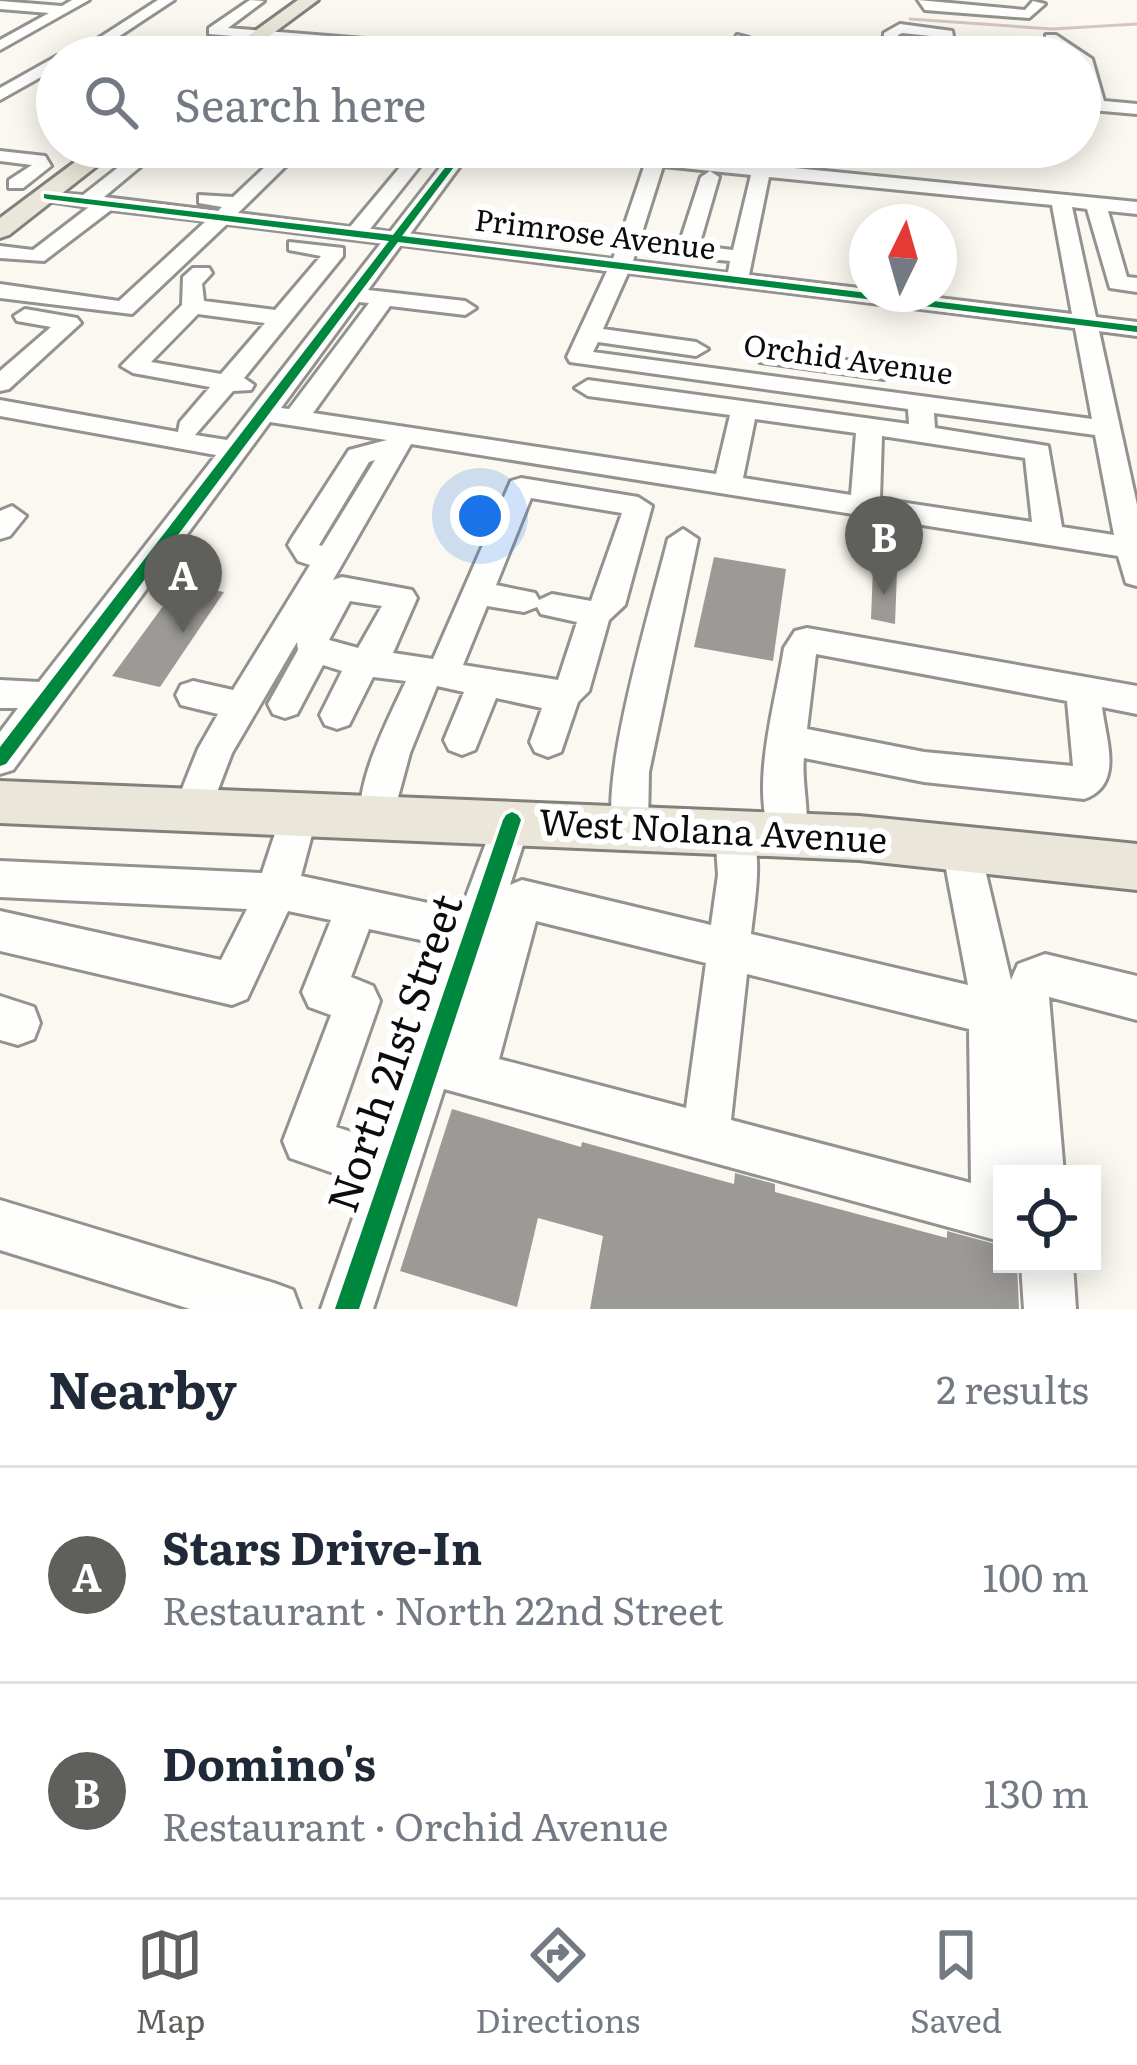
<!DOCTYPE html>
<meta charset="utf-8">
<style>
:root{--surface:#fff;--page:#f6f6f7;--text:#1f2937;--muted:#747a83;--line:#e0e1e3;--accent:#5f5f5c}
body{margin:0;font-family:Literata,serif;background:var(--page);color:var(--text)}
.controls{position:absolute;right:36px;bottom:36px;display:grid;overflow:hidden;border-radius:0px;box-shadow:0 6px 30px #0003}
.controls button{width:108px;height:108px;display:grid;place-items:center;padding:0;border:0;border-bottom:3px solid var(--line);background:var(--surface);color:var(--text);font:60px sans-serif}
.compass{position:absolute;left:849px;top:204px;width:108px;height:108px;border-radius:50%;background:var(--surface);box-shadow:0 6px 30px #0003;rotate:5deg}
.you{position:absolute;left:480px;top:516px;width:42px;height:42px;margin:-30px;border:9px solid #fff;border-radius:50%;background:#1a73e8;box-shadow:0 0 0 18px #1a73e833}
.badge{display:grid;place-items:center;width:78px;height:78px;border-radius:50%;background:var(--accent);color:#fff;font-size:39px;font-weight:700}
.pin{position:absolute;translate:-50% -99px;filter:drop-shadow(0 3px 6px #0008)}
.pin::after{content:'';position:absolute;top:63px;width:42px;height:36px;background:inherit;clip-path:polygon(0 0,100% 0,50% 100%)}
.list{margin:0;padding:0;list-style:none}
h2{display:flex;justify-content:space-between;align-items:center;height:156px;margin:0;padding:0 48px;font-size:51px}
h2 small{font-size:39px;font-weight:400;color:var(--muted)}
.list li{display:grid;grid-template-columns:78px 1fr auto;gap:36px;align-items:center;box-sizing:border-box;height:216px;padding:0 48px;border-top:3px solid var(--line)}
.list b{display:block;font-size:45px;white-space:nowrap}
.list p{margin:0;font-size:39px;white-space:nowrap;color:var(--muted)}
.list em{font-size:39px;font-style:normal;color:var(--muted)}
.icon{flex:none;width:66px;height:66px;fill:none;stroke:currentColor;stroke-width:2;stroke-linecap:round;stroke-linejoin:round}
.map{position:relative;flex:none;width:1137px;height:1309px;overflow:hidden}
.search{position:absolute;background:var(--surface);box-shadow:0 6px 30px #0003;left:36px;right:36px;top:36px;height:132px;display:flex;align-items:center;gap:30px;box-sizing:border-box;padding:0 42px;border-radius:66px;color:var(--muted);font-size:45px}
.sheet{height:588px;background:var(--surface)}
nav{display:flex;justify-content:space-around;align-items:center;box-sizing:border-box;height:168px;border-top:3px solid var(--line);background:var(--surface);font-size:33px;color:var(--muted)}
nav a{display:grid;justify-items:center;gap:6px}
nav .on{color:var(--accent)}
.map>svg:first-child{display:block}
.building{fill:#9c9a96}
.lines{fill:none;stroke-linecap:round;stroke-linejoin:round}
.minor-casing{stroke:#93928f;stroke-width:6}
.major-casing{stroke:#80807c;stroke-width:6}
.minor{fill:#fefefd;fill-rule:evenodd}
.major{fill:#eae7da;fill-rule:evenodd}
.rail{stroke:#d5c6c5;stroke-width:3}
.cycleway-casing{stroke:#fff;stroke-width:7}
.cycleway{fill:#00873e;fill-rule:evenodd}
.labels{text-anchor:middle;stroke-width:12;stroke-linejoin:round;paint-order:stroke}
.far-street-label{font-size:30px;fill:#0c0c0c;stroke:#fff}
.street-label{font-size:36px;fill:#0c0c0c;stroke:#fff}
.near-street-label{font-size:42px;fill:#0c0c0c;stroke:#fff}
</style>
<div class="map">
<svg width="1137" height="1309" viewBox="0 0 1137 1309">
<rect width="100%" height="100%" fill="#faf8f0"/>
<path class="building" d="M714,557l72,12 -13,92 -79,-14z
M873,567l24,4 -2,53 -24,-5z
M183,584l41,8 -64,95 -48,-11 65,-89z
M452,1109l129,38 1,-5 152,42 1,-11 40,11v8l172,46v-7l48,13 7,-2v22h15l2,45h-429l13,-73 -65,-18 -21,89 -117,-36z"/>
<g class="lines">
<defs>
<path id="minor" d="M72,0h17l-89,50v-10l49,-27 -49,-4v-8l62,5z
M158,0h16l-62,41 118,10 7,6 -145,-6 -7,-4z
M250,0l14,1 -36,27 296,24 8,5h-57l-266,-23v-6z
M918,0l107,10 8,-9 12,3 -16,14 -104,-8z
M900,24l52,7 5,26h-16l-1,-20 -38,-4 -4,2 1,22h-16l1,-24z
M737,35l12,3 -5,19h-16z
M1046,35h10l36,24 12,42 33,3v10l-57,-5v-10l8,1 -8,-43h-11l-23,-16z
M270,52l10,2 3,3h-21z
M57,56v12l-57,32v-12z
M68,147h45l2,3 -9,5z
M144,147h20l-60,50 114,14 4,-4 -23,-4v-8l34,2 53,-50h19l-67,66 112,14 67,-80h18l-65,82 20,3 66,-85h18l-64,87 203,25 32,-95 -115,-12 -9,-5h63l553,55v12l-29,-3 19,66 10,1v14l-27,-4 -23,-79 -15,-2 24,110 41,5v14l-38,-5 38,174v81l-11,-3 -8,-27 -707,-112 -78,136 9,-3 70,13 5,8 -24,55 40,6 78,-178 10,-3 117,19 14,9 -27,99 -16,15 -20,71 -11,11 -17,50 -13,5 -13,-5 -5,-10 12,-34 -46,-10 -21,52 -13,5 -13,-5 -5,-10 20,-48 -27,-6 -27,67 -20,74 -13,5 -13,-5c-16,-33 27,-113 42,-146l-33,-4 -24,48 -12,4 -12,-4 -5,-10 22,-44 -19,-6 -26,49 -12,4 -12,-4 -5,-10 30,-54 -1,-8 -65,111 -26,68 -13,4 -13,-4 -6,-12 24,-60 20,-35 -37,-9 -5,-10 5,-10 12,-4 40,9 77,-125 -12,-4 -10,-16 4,-7 57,-88 38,-10 -117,-18 -257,348 -13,4v-42l18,-24h-18v-28l39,2 177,-227 -216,-39v-16l178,32 2,-10 30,-35 -77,-14 -12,-7 61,-61 1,-28 10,-9h16l3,5 -10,11 2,17 71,9 46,-54 -32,-6v-8l54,6v8l-99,122 10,7 -3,5 -18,1 -38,44 32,5 154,-197 -154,-19 -95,90 -132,-16v-14l119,17 87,-80 -95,-11 -67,51 -44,-3v-12l33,4 56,-43 -49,-7v-8l43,3zM663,166l88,9 -18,75 -34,-4 20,-69 -9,-6 -9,6 -24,74 10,6 43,4 -2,12 -95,-12zM769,177l283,28 20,109 -167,-20h-38v-5l-118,-14zM401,245l206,26 -40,86 3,5 338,47 1,15 -321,-44 -13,8 13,8 142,19 -14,59 -403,-61 77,-107 75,9 11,-7 -11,-7 -97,-11zM628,273l447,55 17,91 -499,-67 5,-10 98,14 12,-7 -12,-7 -93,-13zM359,302l10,1 -80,106 -8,-1zM198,314l67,9 -44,51 -70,-12zM934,413l161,22 19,100 -52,-8 -14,-81 -113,-18zM755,419l101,14 -5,62 -108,-17zM882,436l143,22 7,64 -152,-23zM375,460l-53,86 -3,-1 50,-83zM531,498l91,15 -31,88 -39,-7 -13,6 -4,-7 -39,-8zM350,601l32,5 -24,42 -29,-8zM487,606l37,6 13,-5 4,7 36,8 -19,58 -95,-15z
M0,151l45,5 6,10 -28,22h-14v-8l23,-15 -32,-4z
M25,309l52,9 4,5 -72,66 -9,2v-20l51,-44 -34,-6 -3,-5z
M769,350l115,15 12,7 -12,7 -124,-17v-10z
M12,506l14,10 -16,20 -10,3v-28z
M683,529l15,10 -49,233 -1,54 -6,12 -13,5 -13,-5c-22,-46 38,-241 52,-299z
M807,628l330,58v28l-35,-7c4,34 22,78 -18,92l-160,-17 -120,-24c-3,28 9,63 -2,88l-14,5 -14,-5c-26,-56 1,-139 10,-198l11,-17zM816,654l251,47 6,65 -149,-14 -117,-23z
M299,796l13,4 6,12 -17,64 160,34 38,-102 13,-5 13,5 6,12 -21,65 12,-5 189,45 7,-50 -3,-44 5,-12 14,-5 14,5c16,35 7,78 3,115l217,51 -26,-137 5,-12 14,-5 14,5 5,12 31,132 7,-16 27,-10 92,22v44l-88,-23 15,177h-62v63l-6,3 -552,-151 -71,220h-52l44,-125 -75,-26 -7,-17 48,-126 -22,-8 -7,-15 29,-72 -43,-9 -41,88 -15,6 -232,-54v-40l221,49 26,-51 -247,-12v-36l262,12 24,-73zM536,921l170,42 -20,145 -187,-49zM369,929l80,17 -69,195 -44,-14 44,-126 -7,-15 -22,-9zM747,974l222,55 2,154 -240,-63z
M0,996l34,11 6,16 -6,16 -16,6 -18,-5z
M0,1200l274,83 19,7 7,19h-110l-190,-59z
M1021,1264h52l3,45h-52z"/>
<path id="major" d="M298,0h20l-77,57h-22z
M95,147h26l-112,88 -9,3v-20z
M0,781l859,35 278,28v46l-278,-30 -859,-37z"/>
</defs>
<use href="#minor" class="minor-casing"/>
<use href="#major" class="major-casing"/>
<use href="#minor" class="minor"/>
<use href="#major" class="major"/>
<path class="rail" d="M910,19l142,10 85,-5"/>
<defs>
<path id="cycleway" d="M461,147h8l-67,89 735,90v6l-739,-90 -392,522 -6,2v-19l389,-506 -342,-42 -3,-1v-4l349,41z
M512,812l6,3 3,5 -162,489h-24l168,-489 3,-5z"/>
</defs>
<use href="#cycleway" class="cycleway-casing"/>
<use href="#cycleway" class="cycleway"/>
</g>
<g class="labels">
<g class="far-street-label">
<text transform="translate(595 235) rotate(7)" y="10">Primrose Avenue</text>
<text transform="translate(848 360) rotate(8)" y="10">Orchid Avenue</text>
</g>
<g class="street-label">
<text transform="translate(713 831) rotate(3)" y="13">West Nolana Avenue</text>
</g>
<g class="near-street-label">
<text transform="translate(395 1053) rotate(-71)" y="15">North 21st Street</text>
</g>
</g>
</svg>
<div class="controls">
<button><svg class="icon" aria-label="locate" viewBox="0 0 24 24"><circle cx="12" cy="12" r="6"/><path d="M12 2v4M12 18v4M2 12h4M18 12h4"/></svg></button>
</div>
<svg class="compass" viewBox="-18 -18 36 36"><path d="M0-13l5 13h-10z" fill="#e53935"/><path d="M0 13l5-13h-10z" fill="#747a83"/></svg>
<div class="you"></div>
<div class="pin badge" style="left:183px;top:633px">A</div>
<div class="pin badge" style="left:884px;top:595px">B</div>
<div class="search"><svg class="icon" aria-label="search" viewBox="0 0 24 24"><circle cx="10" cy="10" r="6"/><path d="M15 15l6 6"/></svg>Search here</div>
</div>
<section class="sheet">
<h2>Nearby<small>2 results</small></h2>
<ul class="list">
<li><span class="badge">A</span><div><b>Stars Drive-In</b><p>Restaurant · North 22nd Street</p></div><em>100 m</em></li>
<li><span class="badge">B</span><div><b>Domino's</b><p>Restaurant · Orchid Avenue</p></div><em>130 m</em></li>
</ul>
</section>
<nav>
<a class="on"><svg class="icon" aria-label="map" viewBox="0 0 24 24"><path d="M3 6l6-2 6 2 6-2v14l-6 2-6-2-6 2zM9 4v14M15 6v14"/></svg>Map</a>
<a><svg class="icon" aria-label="directions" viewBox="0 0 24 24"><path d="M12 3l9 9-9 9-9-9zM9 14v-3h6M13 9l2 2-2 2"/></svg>Directions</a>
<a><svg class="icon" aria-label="saved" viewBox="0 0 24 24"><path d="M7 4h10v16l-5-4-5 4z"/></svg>Saved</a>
</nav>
